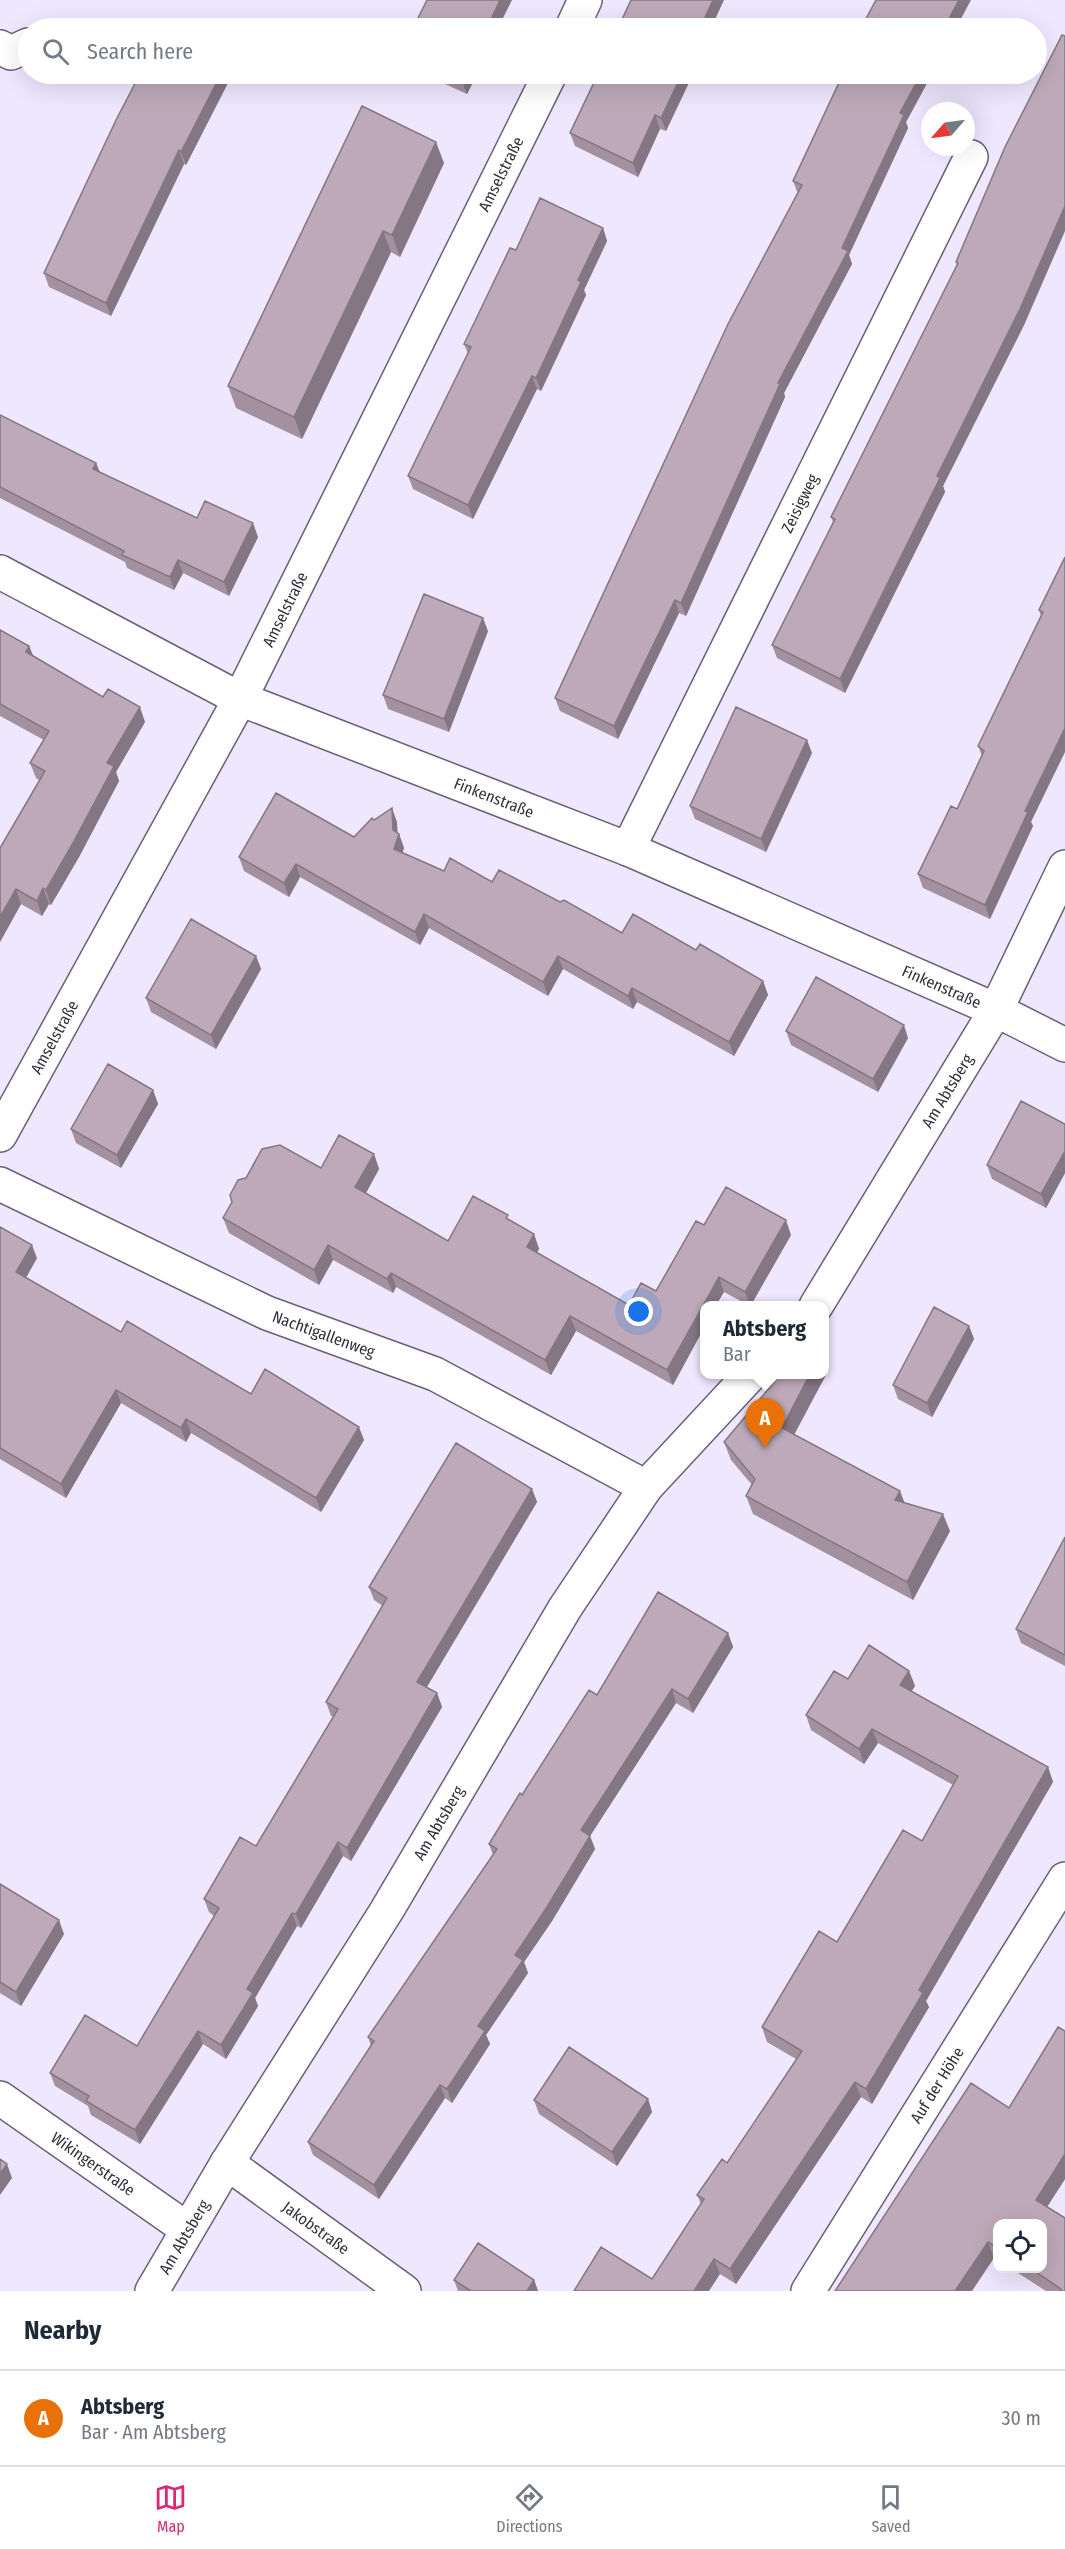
<!DOCTYPE html>
<meta charset="utf-8">
<style>
:root{--surface:#fff;--page:#f2f2f3;--text:#1f2937;--muted:#747a83;--line:#e0e1e3;--accent:#db2777}
body{margin:0;font-family:"Fira Sans Condensed",sans-serif;background:var(--page);color:var(--text)}
.controls{position:absolute;right:18px;bottom:18px;display:grid;overflow:hidden;border-radius:12px;box-shadow:0 6px 24px #0002}
.controls button{width:54px;height:54px;display:grid;place-items:center;padding:0;border:0;border-bottom:2px solid var(--line);background:var(--surface);color:var(--text);font:30px sans-serif}
.compass{position:absolute;left:921px;top:102px;width:54px;height:54px;border-radius:50%;background:var(--surface);box-shadow:0 6px 24px #0002;rotate:242deg}
.you{position:absolute;left:639px;top:1312px;width:21px;height:21px;margin:-15px;border:4px solid #fff;border-radius:50%;background:#1a73e8;box-shadow:0 0 0 9px #1a73e833}
.badge{display:grid;place-items:center;width:39px;height:39px;border-radius:50%;background:var(--accent);color:#fff;font-size:20px;font-weight:700}
.pin{position:absolute;translate:-50% -50px;filter:drop-shadow(0 2px 3px #0008)}
.pin::after{content:'';position:absolute;top:32px;width:21px;height:18px;background:inherit;clip-path:polygon(0 0,100% 0,50% 100%)}
.popup{position:absolute;left:700px;top:1301px;width:129px;height:78px;box-sizing:border-box;display:grid;place-content:center;border-radius:12px;background:var(--surface);filter:drop-shadow(0 2px 4px #0005);font-size:20px;white-space:nowrap;color:var(--muted)}
.popup b{font-size:22px;color:var(--text)}
.popup::after{content:'';position:absolute;left:50%;top:100%;margin-left:-12px;border:12px solid transparent;border-top-color:var(--surface)}
.list{margin:0;padding:0;list-style:none}
h2{display:flex;justify-content:space-between;align-items:center;height:78px;margin:0;padding:0 24px;font-size:26px}
h2 small{font-size:20px;font-weight:400;color:var(--muted)}
.list li{display:grid;grid-template-columns:39px 1fr auto;gap:18px;align-items:center;box-sizing:border-box;height:96px;padding:0 24px;border-top:2px solid var(--line)}
.list b{display:block;font-size:22px;white-space:nowrap}
.list p{margin:0;font-size:20px;white-space:nowrap;color:var(--muted)}
.list em{font-size:20px;font-style:normal;color:var(--muted)}
.icon{flex:none;width:33px;height:33px;fill:none;stroke:currentColor;stroke-width:2;stroke-linecap:round;stroke-linejoin:round}
.map{position:relative;flex:none;width:1065px;height:2291px;overflow:hidden}
.search{position:absolute;background:var(--surface);box-shadow:0 6px 24px #0002;left:18px;right:18px;top:18px;height:66px;display:flex;align-items:center;gap:15px;box-sizing:border-box;padding:0 21px;border-radius:33px;color:var(--muted);font-size:22px}
.sheet{height:174px;background:var(--surface)}
nav{display:flex;justify-content:space-around;align-items:center;box-sizing:border-box;height:84px;border-top:2px solid var(--line);background:var(--surface);font-size:16px;color:var(--muted)}
nav a{display:grid;justify-items:center;gap:3px}
nav .on{color:var(--accent)}
.map>svg:first-child{display:block}
.lines{fill:none;stroke-linecap:round;stroke-linejoin:round}
.street-casing{stroke:#686174;stroke-width:36}
.street{stroke:#fff;stroke-width:33}
.wall{fill:#a3919f}
.shaded-wall{fill:#847682}
.building{fill:#bda9b9;stroke:#847682;stroke-width:1.5}
.labels{text-anchor:middle;stroke-width:4.5;stroke-linejoin:round;paint-order:stroke}
.street-label{font-size:16px;fill:#333039;stroke:#f9f8fc}
</style>
<div class="map">
<svg width="1065" height="2291" viewBox="0 0 1065 2291">
<rect width="100%" height="100%" fill="#efe7fe"/>
<g class="lines">
<defs>
<g id="street">
<path d="M572,28l13,-28"/>
<path d="M0,47l11,6 17,-8"/>
<path id="s1" d="M0,572l240,127 388,150 368,161 69,35"/>
<path id="s2" d="M628,849l343,-692"/>
<path id="s3" d="M0,1135l240,-436 310,-625"/>
<path id="s4" d="M0,1184l267,129 168,61 211,113"/>
<path id="s5" d="M816,1306l180,-296 69,-143"/>
<path id="s6" d="M0,2098l187,131"/>
<path id="s7" d="M227,2163l177,128"/>
<path id="s8" d="M152,2291l75,-128 160,-253 178,-302 81,-121 105,-113"/>
<path id="s9" d="M808,2291l257,-412"/>
</g>
</defs>
<use href="#street" class="street-casing"/>
<use href="#street" class="street"/>
</g>
<path class="wall" d="M423,74h54l-10,20z
M598,74h95l-27,57 -6,-2 -22,48 -63,-31 -5,-13z
M843,74h89l-26,48 2,6 -59,127 3,9 -68,129 1,4 -99,219 -7,-3 -61,126 -58,-28 -5,-13 243,-504 -5,-13z
M232,75l-46,90 -2,-1 -73,152 -62,-29 -5,-14z
M1005,147l20,176 -82,163 2,6 -100,201 -68,-35 -5,-13 61,-123 -2,-5 126,-252 -1,-3z
M444,163l-44,94 -9,-5 -89,187 -66,-31 -8,-22z
M603,228l4,13 -23,49 2,5 -45,96 -4,-2 -64,130 -60,-30 -5,-13 60,-122 -4,-10 52,-94z
M0,415l96,48 4,9 97,46 61,19 -29,59 -46,-23 -9,17 -47,-22 -2,-6 -125,-64z
M1065,557l-34,265 2,4 -43,93 -67,-31 -5,-14 39,-65 25,-53 -4,-10 63,-130 -2,-6z
M0,630l29,16 4,9 112,67 -29,50 3,9 -40,76 -28,48 -2,-1 -7,12 -21,-12 -21,38 39,-162 -3,-2 -6,-15 14,-23 -44,-24z
M488,631l-39,101 -61,-23 -5,-14z
M812,753l-46,99 -71,-33 -5,-13z
M374,820l23,2v11l2,1 5,14 -2,5 42,18 48,11 68,20 62,31 74,17 67,31 5,14 -34,61 -97,-54 -4,7 -70,-40 -15,27 -119,-68 -9,17 -120,-68 -11,20 -45,-26 -5,-14 115,-20z
M256,956l5,13 -45,80 -65,-37 -5,-14z
M786,1031l122,7 -30,54 -87,-47z
M153,1090l5,14 -37,64 -45,-25 -5,-14z
M1065,1124v49l-19,35 -54,-29 -5,-14z
M374,1154l5,15 -13,24 82,48 62,-21 24,14 5,15 -2,3 92,53 27,-14 48,-66 87,10 -40,70h-3l-24,-13 -8,13h-11v21l-32,59 -97,-54 -25,44 -155,-88 -3,6 -60,-33 -14,25 -90,-52 -6,-15 98,-50z
M0,1227l37,31 -11,20 95,54 130,62 113,46 -43,72 -130,-79 -5,9 -65,-39 -55,95 -66,-39z
M969,1326l5,13 -42,78 -34,-18 -5,-14z
M825,1358l4,11 -35,66 156,96 -37,69 -160,-86 -7,-18 6,-11 -21,-25 -7,-18 101,-68z
M532,1489l5,13 -110,185 10,6 5,14 -91,154 -8,-5 -42,72 -4,-2 -42,72 3,8 -32,53 -23,-15 -63,100 -49,-29 -3,-9 -33,-20 -5,-13 87,-27 77,-130 -5,-4 -5,-13 52,-53 78,-129 -3,-1 -5,-14 57,-96 -9,-6 -5,-13z
M1065,1537v129l-44,-23 -5,-14z
M728,1633l5,14 -40,66 -17,-10 -86,133 5,13 -43,72 -28,41 4,11 -42,62 4,9 -38,59 -7,-5 -66,101 -66,-44 -5,-13 63,-96 -3,-9 125,-182 -4,-11 33,-49 75,-100z
M909,1671l6,15 -4,5 137,76 5,15 -127,219 3,6 -57,97 -11,-7 -125,187 -16,-10 -68,5 49,-75 -4,-9 30,-32 69,-104 -29,-17 -5,-15 75,-85 85,-101 31,-56 -75,-42 -14,21 -53,-34 -5,-15 42,-36z
M0,1884l64,50 -43,72 -21,-13z
M648,2099l4,13 -35,54 -78,-52 -5,-14z
M1065,2179l-18,28 18,84h-19l-36,-23h32l-44,-45v37l-4,-2 -159,33z
M454,2280h80l4,11h-80z"/>
<path class="shaded-wall" d="M500,0h12l-14,28h-11z
M713,0h11l-13,28h-7l-1,-6z
M959,0h12l-15,28h-12z
M221,74h11v1l-46,90 -5,-13z
M465,74h12l-10,20 -5,-13z
M682,74h11l-27,57 -5,-13z
M921,74h11l-26,48 2,6 -59,127 3,9 -68,129 1,4 -99,219 -5,-13 97,-220 122,-270z
M655,115l5,14 -22,48 -5,-14z
M436,142l8,21 -44,94 -8,-22z
M179,150l5,14 -73,152 -5,-13z
M1065,206v25l-40,92 -82,163 2,6 -100,201 -5,-14z
M603,228l4,13 -23,49 2,5 -45,96 -5,-13 42,-98z
M383,231l8,21 -89,187 -8,-22z
M532,376l5,13 -64,130 -5,-14z
M96,463l5,14 -8,-8z
M253,523l5,14 -29,59 -5,-14z
M178,560l5,13 -9,17 -4,-13z
M675,600l4,13 -61,126 -4,-13z
M483,618l5,13 -39,101 -5,-13z
M29,646l6,15 -9,-9z
M140,707l5,15 -29,50 3,9 -40,76 -28,48 -5,-15 61,-127z
M1065,728v24l-34,70 2,4 -43,93 -5,-14 40,-94z
M807,740l5,13 -46,99 -5,-13z
M392,808l5,14 1,17 1,-5 5,14 -5,15 -5,-14z
M296,864l4,13 -11,20 -5,-14z
M43,888l6,16 -7,12 -5,-15z
M16,889l5,15 -21,38v-25z
M424,914l5,14 -9,17 -5,-13z
M256,956l5,13 -45,80 -5,-14z
M558,956l5,13 -15,27 -5,-14z
M763,981l5,14 -34,61 -5,-14z
M632,988l5,14 -4,7 -5,-13z
M904,1025l4,13 -30,54 -5,-13z
M153,1090l5,14 -37,64 -4,-13z
M1065,1151v22l-19,35 -5,-14z
M374,1154l5,15 -18,33 -6,-15z
M786,1220l5,15 -40,70h-1l-5,-13z
M534,1234l5,15 -7,12 -5,-14z
M32,1245l5,13 -16,28 -5,-14z
M328,1245l5,15 -14,25 -5,-15z
M391,1273l5,14 -3,6 -6,-14z
M719,1277l5,15 -8,13h-11v21l-32,59 -6,-15z
M570,1316l6,15 -25,44 -6,-15z
M969,1326l5,13 -42,78 -5,-14z
M825,1358l4,11 -41,77 -6,-18 28,-54h15z
M116,1390l5,13 -55,95 -5,-14z
M186,1419l5,14 -5,9 -5,-14z
M359,1427l5,13 -43,72 -5,-14z
M532,1489l5,13 -115,193 -5,-13z
M900,1491l7,18 -12,-9z
M943,1514l7,17 -37,69 -6,-18z
M728,1633l5,14 -40,66 -5,-14z
M909,1671l6,15 -9,14 -6,-15z
M672,1689l4,14 -86,133 5,13 -43,72 -28,41 4,11 -42,62 4,9 -38,59 -5,-14 68,-134 66,-125z
M437,1693l5,14 -91,154 -4,-13z
M872,1729l6,14 -14,21 -5,-15z
M1048,1767l5,15 -127,219 3,6 -57,97 -6,-15 53,-99z
M338,1842l5,14 -42,72 -5,-14z
M292,1913l5,13 -42,72 3,8 -32,53 -5,-14 26,-56z
M59,1920l5,14 -43,72 -5,-14z
M198,2031l5,13 -63,100 -5,-14z
M855,2082l6,15 -125,187 -6,-15z
M440,2085l5,13 -66,101 -5,-14z
M648,2099l4,13 -35,54 -5,-14z
M1065,2154v25l-24,37 -5,-16z
M7,2164l5,14 -12,17v-21z
M988,2242l6,16 -22,33h-17z
M714,2259l6,15 -11,17h-15z
M534,2280l4,11h-11z"/>
<path class="building" d="M427,0h73l-13,28h-74z
M631,0h82l-10,22 3,2 -2,4h-86z
M876,0h83l-15,28h-83z
M1062,35l3,1v170l-45,103 -83,167 3,2 -100,201 -68,-34 63,-126 -4,-2 127,-254 -2,-1 49,-115z
M140,74h81l-40,78 -2,-2 -73,153 -62,-30 73,-155z
M447,74h18l-3,7z
M598,74h84l-21,44 -6,-3 -22,48 -63,-30z
M843,74h78l-21,39 4,2 -62,133 6,3 -70,132 2,1 -99,219 -6,-3 -61,126 -59,-28 173,-374 74,-139 -9,-4z
M362,106l74,36 -44,93 -9,-4 -89,186 -66,-31z
M540,198l63,30 -25,52 3,2 -45,96 -4,-2 -64,129 -60,-29 63,-129 -7,-3 46,-96 6,2z
M0,415l96,48 -3,6 104,49 8,-17 48,22 -29,59 -46,-22 -8,17 -48,-22 2,-4 -124,-64z
M1065,557v171l-40,83 3,1 -43,93 -67,-31 33,-68 6,3 27,-58 -6,-5 65,-134 -4,-2z
M424,594l59,24 -39,101 -61,-24z
M0,630l29,16 -3,6 77,45 5,-8 32,18 -33,56 7,3 -40,75 -28,49 -3,-2 -6,13 -21,-12 -16,28v-69l45,-77 -15,-8 19,-32 -49,-27z
M736,707l71,33 -46,99 -71,-33z
M276,793l78,44 18,-19 2,2 18,-12 1,22 6,4 -5,15 50,22 6,-13 42,24 7,-12 61,32 4,-2 58,33 11,-19 63,36 4,-6 63,37 -34,61 -97,-54 -4,8 -70,-40 -15,26 -119,-68 -9,18 -119,-68 -12,19 -45,-26z
M191,919l65,37 -45,79 -65,-37z
M816,977l88,48 -31,54 -87,-48z
M108,1064l45,26 -36,65 -46,-26z
M1021,1101l44,23v27l-24,43 -54,-29z
M339,1135l35,19 -19,33 93,54 25,-45 35,19 -2,3 28,16 -7,13 102,58 12,-22 15,8 40,-70 8,4 22,-38 60,33 -41,72 -26,-15 -52,93 -97,-54 -25,44 -154,-87 -4,6 -59,-34 -14,25 -91,-52 9,-16 -2,-7 8,-15 8,-2 16,-29 18,-4 41,23z
M0,1227l32,18 -16,27 105,60 6,-11 124,73 14,-25 94,58 -43,71 -130,-79 -5,9 -65,-38 -55,94 -61,-36z
M934,1307l35,19 -42,77 -34,-18z
M781,1374h29l-28,54 118,63 -5,9 48,14 -36,68 -161,-86 9,-17 -31,-37z
M456,1443l76,46 -115,193 20,11 -90,155 -9,-6 -42,72 -4,-1 -45,76 6,4 -32,52 -23,-14 -63,99 -49,-29 3,-5 -39,-23 35,-58 52,31 82,-138 -15,-9 36,-62 16,9 82,-137 -12,-7 61,-104 -18,-11z
M1065,1537v118l-49,-26z
M658,1592l70,41 -40,66 -16,-10 -91,141 9,6 -43,71 -32,48 8,5 -45,66 7,5 -38,58 -7,-4 -66,100 -66,-43 66,-101 -6,-4 129,-188 -8,-5 31,-51 2,2 67,-105 8,5z
M869,1645l40,26 -9,14 148,82 -129,223 4,3 -57,96 -11,-7 -125,187 -16,-10 -20,32h-120l27,-44 51,32 52,-80 -7,-4 25,-36 5,4 75,-112 -40,-24 57,-96 18,11 66,-112 19,11 36,-65 -86,-47 -13,20 -53,-34 28,-44 14,8z
M0,1884l59,36 -43,72 -16,-10z
M1058,2027l7,4v123l-29,46 29,18v73h-5l1,-2 -31,-21h12v-45h-44v25l-10,-6 -33,49h-120l136,-208 38,25z
M569,2047l79,52 -36,53 -78,-52z
M0,2159l7,5 -7,10z
M478,2243l56,37 -7,11h-56l-17,-11z"/>
<g class="labels">
<g class="street-label">
<text dy="6" stroke="none"><textPath href="#s3" startOffset="1084">Amselstraße</textPath></text>
<text dy="6" stroke="none"><textPath href="#s2" startOffset="386">Zeisigweg</textPath></text>
<text dy="6" stroke="none"><textPath href="#s3" startOffset="598">Amselstraße</textPath></text>
<text dy="6" stroke="none"><textPath href="#s1" startOffset="544">Finkenstraße</textPath></text>
<text dy="6" stroke="none"><textPath href="#s1" startOffset="1030">Finkenstraße</textPath></text>
<text dy="6" stroke="none"><textPath href="#s3" startOffset="112">Amselstraße</textPath></text>
<text dy="6" stroke="none"><textPath href="#s5" startOffset="252">Am Abtsberg</textPath></text>
<text dy="6" stroke="none"><textPath href="#s4" startOffset="357">Nachtigallenweg</textPath></text>
<text dy="6" stroke="none"><textPath href="#s8" startOffset="549">Am Abtsberg</textPath></text>
<text dy="6" stroke="none"><textPath href="#s9" startOffset="243">Auf der Höhe</textPath></text>
<text dy="6" stroke="none"><textPath href="#s6" startOffset="114">Wikingerstraße</textPath></text>
<text dy="6" stroke="none"><textPath href="#s7" startOffset="110">Jakobstraße</textPath></text>
<text dy="6" stroke="none"><textPath href="#s8" startOffset="63">Am Abtsberg</textPath></text>
</g>
</g>
</svg>
<div class="controls">
<button><svg class="icon" aria-label="locate" viewBox="0 0 24 24"><circle cx="12" cy="12" r="6"/><path d="M12 2v4M12 18v4M2 12h4M18 12h4"/></svg></button>
</div>
<svg class="compass" viewBox="-18 -18 36 36"><path d="M0-13l5 13h-10z" fill="#e53935"/><path d="M0 13l5-13h-10z" fill="#747a83"/></svg>
<div class="you"></div>
<div class="pin badge" style="left:765px;top:1448px;background:#e8710a">A</div>
<div class="popup"><b>Abtsberg</b>Bar</div>
<div class="search"><svg class="icon" aria-label="search" viewBox="0 0 24 24"><circle cx="10" cy="10" r="6"/><path d="M15 15l6 6"/></svg>Search here</div>
</div>
<section class="sheet">
<h2>Nearby<small></small></h2>
<ul class="list">
<li><span class="badge" style="background:#e8710a">A</span><div><b>Abtsberg</b><p>Bar · Am Abtsberg</p></div><em>30 m</em></li>
</ul>
</section>
<nav>
<a class="on"><svg class="icon" aria-label="map" viewBox="0 0 24 24"><path d="M3 6l6-2 6 2 6-2v14l-6 2-6-2-6 2zM9 4v14M15 6v14"/></svg>Map</a>
<a><svg class="icon" aria-label="directions" viewBox="0 0 24 24"><path d="M12 3l9 9-9 9-9-9zM9 14v-3h6M13 9l2 2-2 2"/></svg>Directions</a>
<a><svg class="icon" aria-label="saved" viewBox="0 0 24 24"><path d="M7 4h10v16l-5-4-5 4z"/></svg>Saved</a>
</nav>
